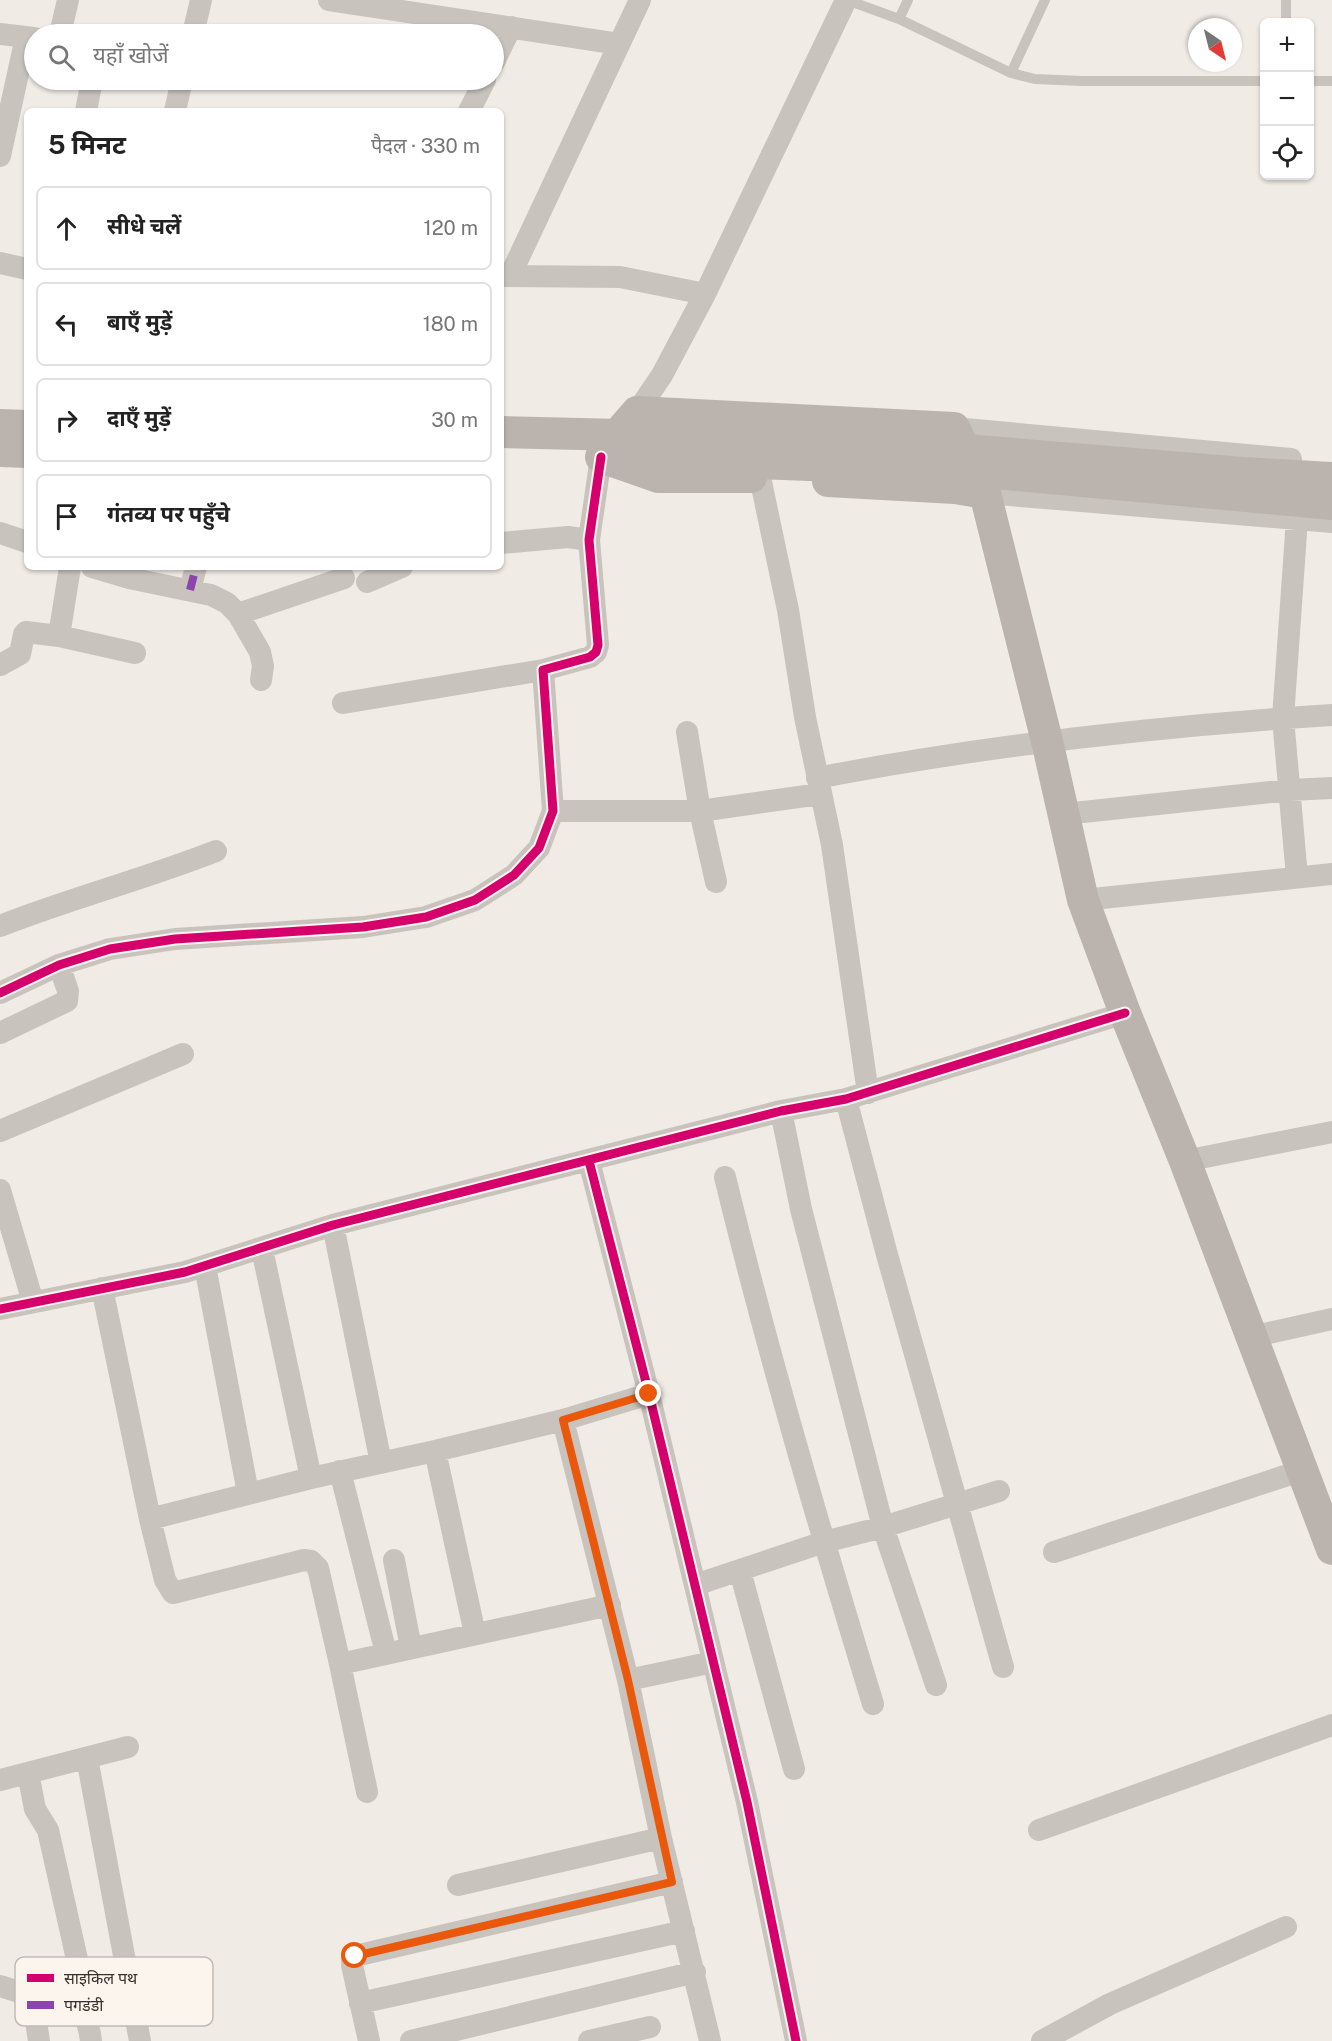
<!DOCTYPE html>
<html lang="hi">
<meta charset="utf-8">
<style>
:root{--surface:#fff;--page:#f6f6f6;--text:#222;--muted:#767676;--line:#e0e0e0}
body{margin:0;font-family:"Public Sans","Noto Sans Devanagari",sans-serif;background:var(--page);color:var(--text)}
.controls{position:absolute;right:18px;top:18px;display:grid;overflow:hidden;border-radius:9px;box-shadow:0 2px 4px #0004}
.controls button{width:54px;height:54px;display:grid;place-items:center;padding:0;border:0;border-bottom:2px solid var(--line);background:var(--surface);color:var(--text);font:30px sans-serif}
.compass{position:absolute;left:1188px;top:18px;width:54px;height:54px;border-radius:50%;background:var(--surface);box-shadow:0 2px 4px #0004;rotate:145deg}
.stop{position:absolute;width:18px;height:18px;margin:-14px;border:4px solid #ea580c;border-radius:50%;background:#fff}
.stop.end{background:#ea580c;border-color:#fff;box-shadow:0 2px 6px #0008}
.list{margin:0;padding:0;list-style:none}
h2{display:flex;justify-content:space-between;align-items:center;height:78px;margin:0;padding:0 24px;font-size:26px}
h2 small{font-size:20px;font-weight:400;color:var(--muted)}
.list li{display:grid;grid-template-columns:39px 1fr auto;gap:18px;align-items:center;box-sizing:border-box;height:84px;margin:0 12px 12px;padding:0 12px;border:2px solid var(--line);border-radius:9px}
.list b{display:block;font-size:22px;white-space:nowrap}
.list em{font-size:20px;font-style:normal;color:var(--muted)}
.icon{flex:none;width:33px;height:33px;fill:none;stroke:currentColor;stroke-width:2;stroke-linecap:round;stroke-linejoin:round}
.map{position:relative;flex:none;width:1332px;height:2041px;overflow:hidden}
.search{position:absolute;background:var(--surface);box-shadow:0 2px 4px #0004;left:24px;top:24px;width:480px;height:66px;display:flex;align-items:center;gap:15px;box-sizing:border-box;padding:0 21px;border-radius:33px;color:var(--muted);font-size:22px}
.panel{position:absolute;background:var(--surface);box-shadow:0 2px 4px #0004;left:24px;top:108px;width:480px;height:462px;border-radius:9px}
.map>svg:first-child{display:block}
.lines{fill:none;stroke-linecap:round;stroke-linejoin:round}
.service{stroke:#c9c3be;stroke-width:10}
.minor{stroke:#c9c3be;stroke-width:22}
.secondary{stroke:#bab3ae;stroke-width:32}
.secondary-bridge{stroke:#bab3ae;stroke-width:32}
.quiet{stroke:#8e44ad;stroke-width:8;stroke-dasharray:15 8;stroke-linecap:butt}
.cycleway-casing{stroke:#fbf5ee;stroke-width:13}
.cycleway{stroke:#d6006c;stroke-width:9}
.route{stroke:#ea580c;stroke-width:8}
.key{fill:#fbf5ee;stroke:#c1bab4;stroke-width:1.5}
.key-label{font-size:16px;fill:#3b302b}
</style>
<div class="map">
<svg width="1332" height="2041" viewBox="0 0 1332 2041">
<rect width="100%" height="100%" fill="#f0ebe5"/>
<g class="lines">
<path class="service" d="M847,0l52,19 112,54 24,6 47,2h182
M1286,0v22
M899,19l9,-19
M1011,73l34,-73
M1310,81h22"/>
<path class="minor" d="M329,0l290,44
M0,34l34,4
M60,34l8,-34
M193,34l8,-34
M494,62l17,-35
M86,111l6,-31
M175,111l7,-31
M469,111l16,-31
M0,156l26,-119
M0,263l27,6
M501,276l119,1 85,17
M510,276l130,-276
M637,412l25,-37 43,-81 141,-294
M954,428l337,31
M760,477l28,133 17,107 27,128 36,248
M985,493l347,29
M1297,519l-14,199 14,159
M0,533l27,9
M501,543l67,-6 21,3
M70,567l-11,69 76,17
M92,567l37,11 82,17 16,8 11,11 22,38 3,14 -2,14
M367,582l35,-15
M190,590l6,-23
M238,614l106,-36
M0,665l20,-11 4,-20 2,-2 33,4
M343,703l200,-33
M687,732l13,79 16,71
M817,778c170,-33 343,-52 515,-63
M553,811h147l120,-17
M1064,814l226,-24 42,-2
M1083,900l249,-26
M0,926c71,-28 145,-47 216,-75
M0,993l59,-28 51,-16 65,-10 188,-12 63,-10 49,-17 39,-25 25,-27 14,-37 -10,-141 47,-13 6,-5 2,-7 -9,-105 12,-83
M0,1033l67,-32 1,-10 -9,-26
M846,1099l40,152 117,416
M781,1111l20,98 82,318 53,158
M0,1131l183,-77
M589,1161l60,233 98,408 49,239
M1185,1161l147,-29
M725,1177c43,177 95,353 148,527
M0,1190l33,112
M333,1225l48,238
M262,1249l49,229
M205,1266l43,227
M102,1288l48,231 161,-41 124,-27 128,-31 86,-26
M0,1309l185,-37 148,-47 448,-114 65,-12 279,-86
M1251,1337l81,-18
M563,1420l65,260 85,-18
M435,1451l40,183
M340,1471l46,182
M150,1519l15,61 8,13 131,-33 7,1 7,7 22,96 270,-59
M1054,1552l249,-82
M394,1560l17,88
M740,1571l54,198
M695,1585l129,-43 59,-15 116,-36
M340,1664l27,128
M628,1680l33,158 49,203
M87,1758l53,283
M28,1773l7,36 13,21 35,156 1,29
M0,1780l128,-33
M1039,1830l293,-105
M458,1885l203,-47
M0,1986l77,24c11,8 12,18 14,31
M32,1995l7,46
M360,2003l324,-72
M369,2041l-17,-76v-5l3,-4 317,-74
M411,2041l284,-69
M589,2041l61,-14
M1042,2041l68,-37 176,-77"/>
<path class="secondary" d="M0,425l27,1
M501,432l121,3
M617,435l20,-23 317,16 31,65 62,248 36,159 42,113 60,148 147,388
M0,451l27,1
M601,457l57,20h93
M828,481l127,7 30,5"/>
<path class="secondary-bridge" d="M622,435l234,6 387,32 89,5
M618,458l355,13 359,33"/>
<path class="quiet" d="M190,590l6,-23"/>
<defs>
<path id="cycleway" d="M0,993l59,-28 51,-16 65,-10 188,-12 63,-10 49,-17 39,-25 25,-27 14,-37 -10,-141 47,-13 6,-5 2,-7 -9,-105 12,-83
M589,1161l60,233 98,408 49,239
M0,1309l185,-37 148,-47 448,-114 65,-12 279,-86"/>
</defs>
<use href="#cycleway" class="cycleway-casing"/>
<use href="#cycleway" class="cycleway"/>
</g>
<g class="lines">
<path class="route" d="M355,1956l317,-74 -44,-202 -65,-260 86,-26"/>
</g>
<rect x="15" y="1957" width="198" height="69" rx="9" class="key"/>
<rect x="27" y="1974" width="27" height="8" fill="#d6006c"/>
<rect x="27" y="2001" width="27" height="8" fill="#8e44ad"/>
<g class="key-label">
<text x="64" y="1984">साइकिल पथ</text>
<text x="64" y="2011">पगडंडी</text>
</g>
</svg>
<div class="controls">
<button>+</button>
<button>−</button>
<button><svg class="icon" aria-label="locate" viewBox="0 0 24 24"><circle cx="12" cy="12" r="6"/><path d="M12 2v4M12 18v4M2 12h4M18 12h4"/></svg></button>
</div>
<svg class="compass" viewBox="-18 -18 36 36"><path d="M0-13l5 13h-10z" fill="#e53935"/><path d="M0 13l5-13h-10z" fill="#767676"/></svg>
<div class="stop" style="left:355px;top:1956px"></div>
<div class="stop end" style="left:649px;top:1394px"></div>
<div class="search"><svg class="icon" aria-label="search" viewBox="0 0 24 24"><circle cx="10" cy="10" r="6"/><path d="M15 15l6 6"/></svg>यहाँ खोजें</div>
<section class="panel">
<h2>5 मिनट<small>पैदल · 330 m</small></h2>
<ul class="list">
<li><svg class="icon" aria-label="ahead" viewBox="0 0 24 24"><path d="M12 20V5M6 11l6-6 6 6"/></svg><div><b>सीधे चलें</b></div><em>120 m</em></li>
<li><svg class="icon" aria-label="left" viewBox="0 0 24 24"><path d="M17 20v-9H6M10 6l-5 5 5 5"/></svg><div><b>बाएँ मुड़ें</b></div><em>180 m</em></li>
<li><svg class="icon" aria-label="right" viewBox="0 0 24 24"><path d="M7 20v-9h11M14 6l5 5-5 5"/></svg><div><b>दाएँ मुड़ें</b></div><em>30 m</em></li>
<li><svg class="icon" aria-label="arrive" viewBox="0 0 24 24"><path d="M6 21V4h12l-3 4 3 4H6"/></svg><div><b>गंतव्य पर पहुँचे</b></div></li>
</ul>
</section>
</div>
